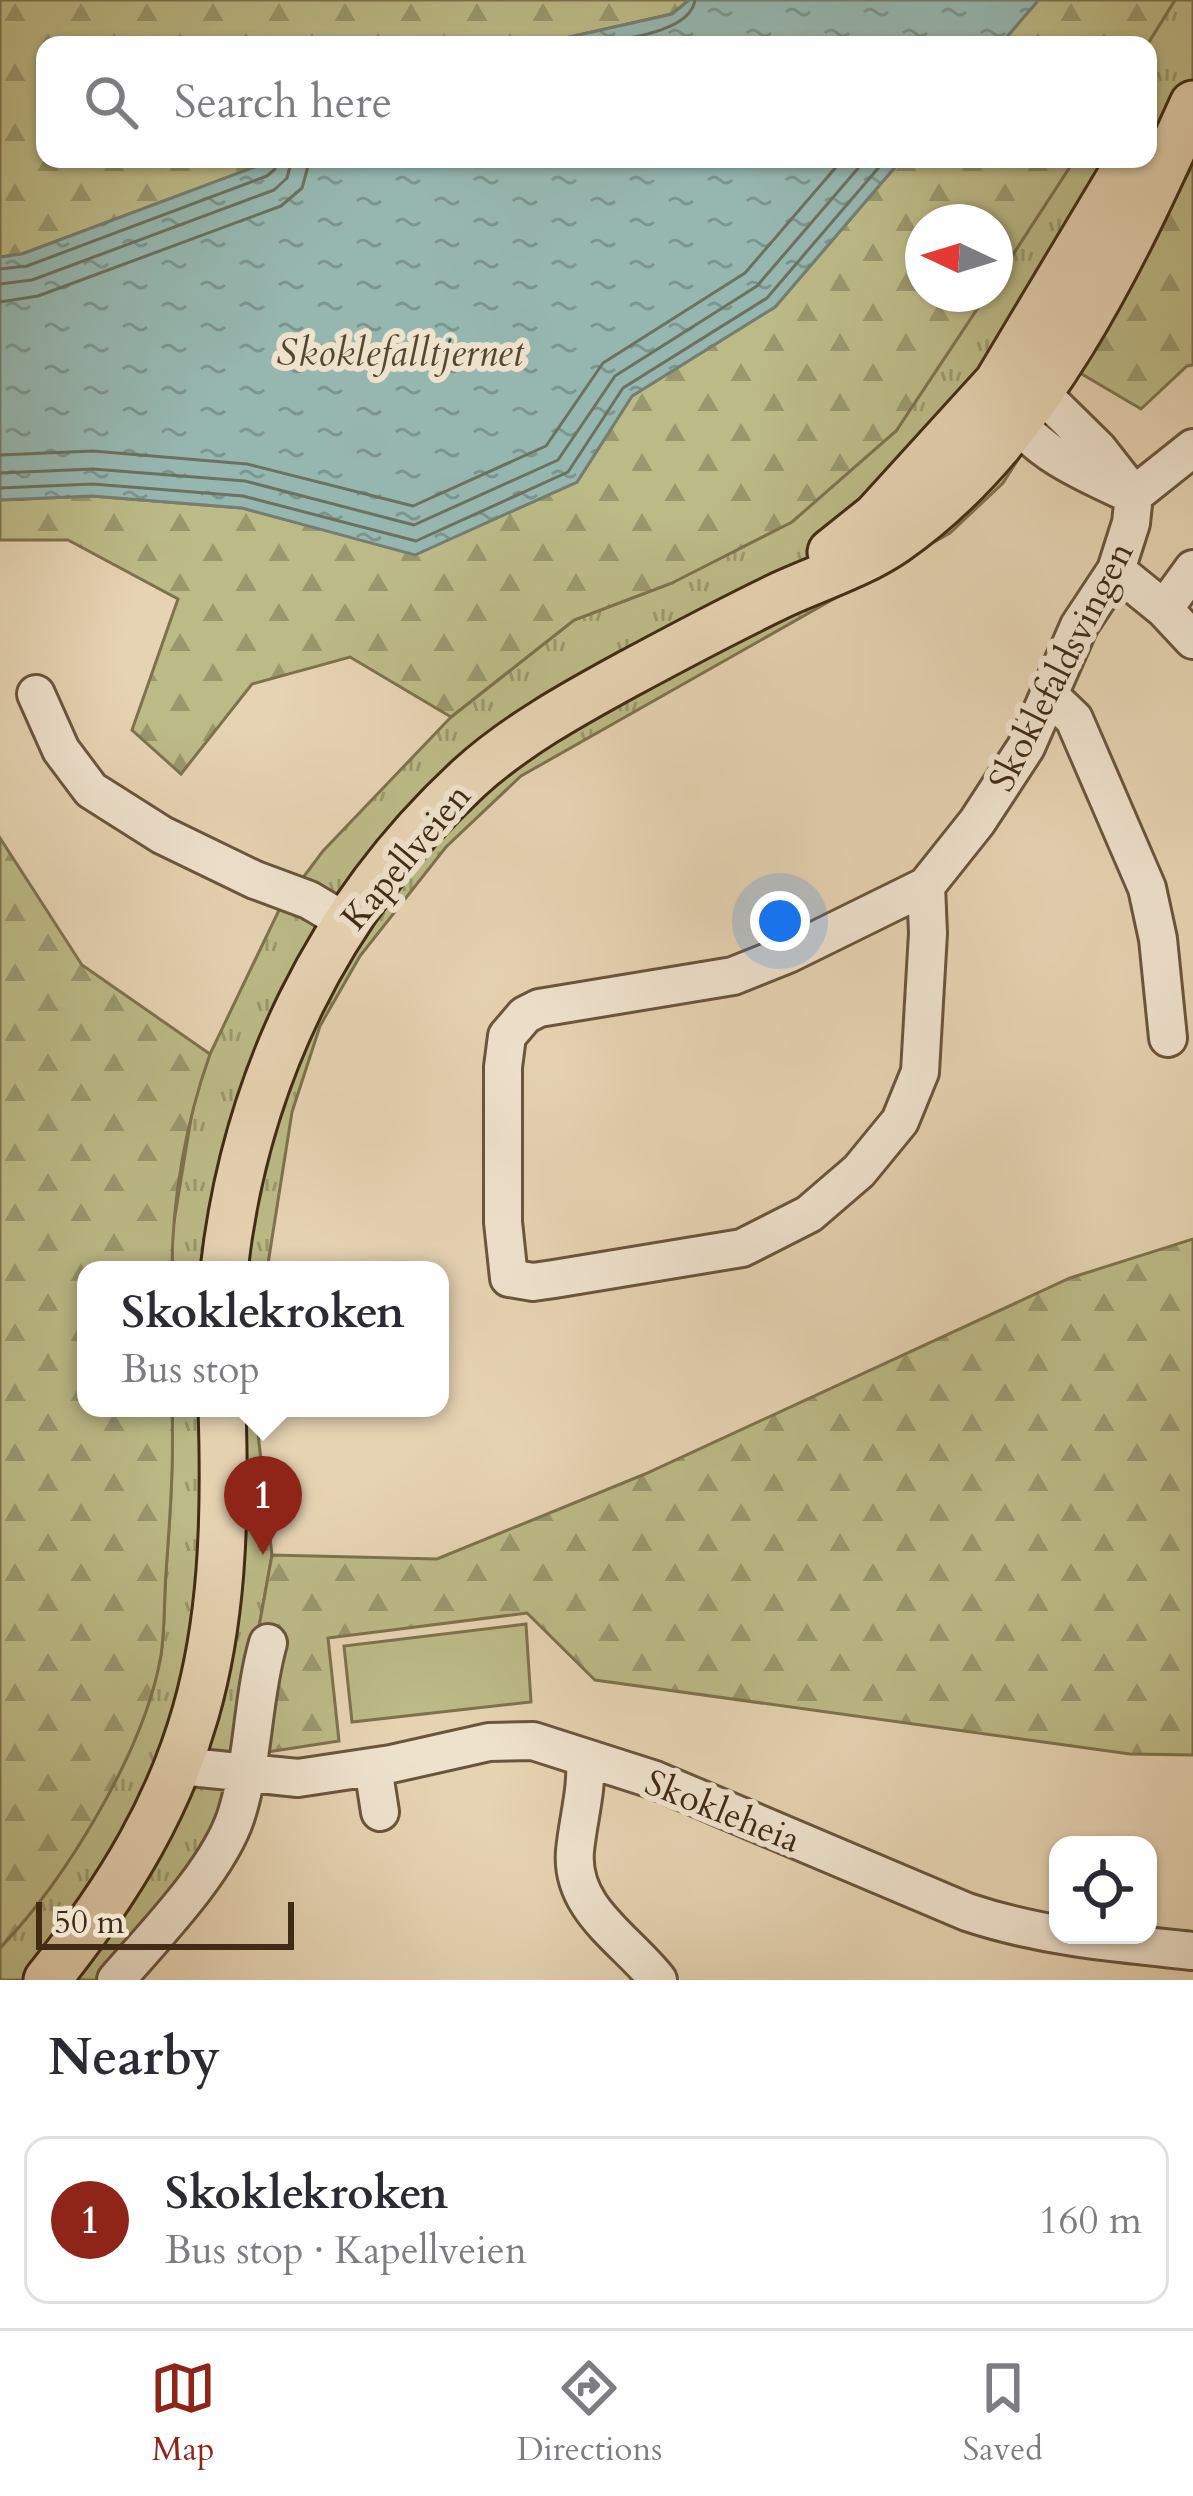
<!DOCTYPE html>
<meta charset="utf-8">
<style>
:root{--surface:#fff;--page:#f2f2f3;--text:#2b2b33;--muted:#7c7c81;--line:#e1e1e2;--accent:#8f2418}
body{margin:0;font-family:Cardo,serif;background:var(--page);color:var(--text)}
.controls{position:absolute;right:36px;bottom:36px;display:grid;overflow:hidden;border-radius:24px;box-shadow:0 3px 9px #0004}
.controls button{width:108px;height:108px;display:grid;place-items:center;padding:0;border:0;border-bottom:3px solid var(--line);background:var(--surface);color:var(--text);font:60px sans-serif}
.compass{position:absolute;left:905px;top:204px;width:108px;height:108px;border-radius:50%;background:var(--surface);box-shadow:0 3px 9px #0004;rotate:274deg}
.scale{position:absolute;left:36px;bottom:30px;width:258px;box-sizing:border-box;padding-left:12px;border:6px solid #412b14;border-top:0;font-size:33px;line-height:42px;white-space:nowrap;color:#412b14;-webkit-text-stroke:9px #efe2cd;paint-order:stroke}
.you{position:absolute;left:780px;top:921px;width:42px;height:42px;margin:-30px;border:9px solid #fff;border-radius:50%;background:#1a73e8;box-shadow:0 0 0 18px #1a73e833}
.badge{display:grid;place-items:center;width:78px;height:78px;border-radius:50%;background:var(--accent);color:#fff;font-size:39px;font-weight:700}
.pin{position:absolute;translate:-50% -99px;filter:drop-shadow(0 3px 6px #0008)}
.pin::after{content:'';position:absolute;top:63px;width:42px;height:36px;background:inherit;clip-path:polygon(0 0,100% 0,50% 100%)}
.popup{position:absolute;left:77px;top:1261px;width:372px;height:156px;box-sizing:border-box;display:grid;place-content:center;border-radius:24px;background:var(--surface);filter:drop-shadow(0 3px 9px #0005);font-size:39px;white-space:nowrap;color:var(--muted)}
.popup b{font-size:45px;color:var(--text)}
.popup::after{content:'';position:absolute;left:50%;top:100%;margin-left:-24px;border:24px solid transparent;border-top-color:var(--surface)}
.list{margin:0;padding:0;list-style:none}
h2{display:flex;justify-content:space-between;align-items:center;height:156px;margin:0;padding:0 48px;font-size:51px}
h2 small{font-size:39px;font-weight:400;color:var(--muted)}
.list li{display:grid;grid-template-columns:78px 1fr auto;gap:36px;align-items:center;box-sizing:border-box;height:168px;margin:0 24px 24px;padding:0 24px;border:3px solid var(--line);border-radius:24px}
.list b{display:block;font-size:45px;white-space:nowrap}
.list p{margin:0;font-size:39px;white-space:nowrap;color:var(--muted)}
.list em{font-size:39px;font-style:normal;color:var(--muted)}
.icon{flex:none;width:66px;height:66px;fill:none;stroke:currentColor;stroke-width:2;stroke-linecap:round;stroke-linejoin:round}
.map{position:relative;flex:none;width:1193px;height:1980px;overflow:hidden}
.search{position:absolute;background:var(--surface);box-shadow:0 3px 9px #0004;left:36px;right:36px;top:36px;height:132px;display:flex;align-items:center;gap:30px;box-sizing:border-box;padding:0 42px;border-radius:24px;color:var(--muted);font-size:45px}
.sheet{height:348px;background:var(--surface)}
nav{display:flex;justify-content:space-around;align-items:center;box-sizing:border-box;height:168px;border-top:3px solid var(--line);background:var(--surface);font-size:33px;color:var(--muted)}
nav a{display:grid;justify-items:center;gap:6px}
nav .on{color:var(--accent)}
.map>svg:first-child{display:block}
.grass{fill:url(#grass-tufts);stroke:#7e724e;stroke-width:3}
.forest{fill:url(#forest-firs);stroke:#7e724e;stroke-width:3}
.pitch{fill:#bcba87;stroke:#7e724e;stroke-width:3}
.water{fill:url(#water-ripples);stroke:#747f72;stroke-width:3}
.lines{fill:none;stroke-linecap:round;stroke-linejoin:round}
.shore{stroke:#6c7162;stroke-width:3}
.minor-casing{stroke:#6a553c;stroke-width:42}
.major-casing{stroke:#412b14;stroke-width:51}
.minor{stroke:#efe2cd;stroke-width:36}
.major{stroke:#e6d3b2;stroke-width:45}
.labels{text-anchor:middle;stroke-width:12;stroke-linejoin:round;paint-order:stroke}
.street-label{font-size:36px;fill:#412b14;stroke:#efe2cd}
.water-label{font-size:39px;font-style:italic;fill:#524733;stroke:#efe2cd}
</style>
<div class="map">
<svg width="1193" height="1980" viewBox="0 0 1193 1980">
<defs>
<pattern id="grass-tufts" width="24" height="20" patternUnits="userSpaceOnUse" patternTransform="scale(3)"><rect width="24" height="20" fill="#bcba87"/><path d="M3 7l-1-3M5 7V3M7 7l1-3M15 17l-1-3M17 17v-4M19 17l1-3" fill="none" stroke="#9a976d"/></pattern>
<pattern id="forest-firs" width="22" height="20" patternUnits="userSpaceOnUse" patternTransform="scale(3)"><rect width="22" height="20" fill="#bcba87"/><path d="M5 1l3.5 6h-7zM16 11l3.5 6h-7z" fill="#9a976d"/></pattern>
<pattern id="water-ripples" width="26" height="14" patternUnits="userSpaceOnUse" patternTransform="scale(3)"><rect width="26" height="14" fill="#96b7b0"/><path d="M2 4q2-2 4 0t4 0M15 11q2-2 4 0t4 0" fill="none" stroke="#7c958e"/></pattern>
</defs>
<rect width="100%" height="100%" fill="#e6d3b2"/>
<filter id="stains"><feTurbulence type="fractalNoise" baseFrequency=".00167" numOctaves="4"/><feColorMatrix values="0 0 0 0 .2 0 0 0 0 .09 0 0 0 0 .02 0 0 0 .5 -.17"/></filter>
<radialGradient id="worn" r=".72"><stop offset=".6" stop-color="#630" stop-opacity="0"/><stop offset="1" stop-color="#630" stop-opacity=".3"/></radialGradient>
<path class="grass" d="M1175,0h18v165l-118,205 -72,113 -53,50 -429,243 -75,71 -86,109 -40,70 -28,86 -25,158h-95v-36l22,-134 16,-46 70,-146 43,-57 128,-134 123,-97 98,-37 224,-152 91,-137h8v-12l80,-123h73l-1,-114z
M172,1408h83l17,147 -17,94 -6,168 -147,163h-102v-32c66,-69 144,-198 161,-293 4,-27 3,-56 5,-83 4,-55 8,-109 6,-164z"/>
<path class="forest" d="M0,0h689l-17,14 -138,31h-489v114h231l-254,95 -22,3z
M1036,0h139l-28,45h-147z
M902,159h173l-80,123v-60h-72v72h64l-91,137 -104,91 -120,61 -98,37 -123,97 -101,-60 -98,27 -71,90 -49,-44 46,-131 -110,-59h-68v-40l92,-4 150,12 174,46 161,-72 55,-86 143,-89z
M1193,165v200l-6,1 -46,43 -66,-39z
M0,838l82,127 128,89c-24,68 -38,144 -38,216h-86v138h86c2,55 -2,109 -6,164 -2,27 -1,56 -5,83 -16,95 -95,224 -161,293z
M1193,1239v516l-63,-1 -535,-74 -68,-67 -199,25 11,103 -78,12 -6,-104 17,-94 165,4 208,-85 425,-196z"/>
<path class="pitch" d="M526,1624l5,78 -179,20 -8,-76z"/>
<path class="water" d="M689,0h347l1,2 -37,43h-466l138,-31z
M276,159h626l-127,148 -143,89 -55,86 -162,73 -173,-47 -150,-12 -92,4v-243l22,-3z"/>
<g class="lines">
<path class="shore" d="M589,45c29,-6 101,-11 106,-45
M0,269l27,-3 240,-90 8,-7 2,-10
M0,284l32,-4 242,-90 13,-12 5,-19
M0,302l38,-6 243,-90 21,-18 8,-29
M0,455l93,-4 154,13 166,42 133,-60 57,-83 142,-90 98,-114
M0,473l93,-4 152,12 169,44 144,-65 57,-84 142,-90 109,-127
M0,488l93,-4 150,12 173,45 152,-69 55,-84 144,-90 119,-139"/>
<defs>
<path id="minor" d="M1005,401c20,48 80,72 125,93
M1134,495l59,-47
M1116,570l48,39 29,31
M1164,609l29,-40
M36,694l25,56 30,40 71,45 93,45 54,20 37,22
M1050,696l24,23 73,169 11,51 10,99
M926,886l2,47 -8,139 -20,49 -41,50 -50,43 -67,34 -188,31 -21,3 -24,-4 -6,-56v-155l4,-31 18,-21 14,-7 194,-32 55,-22 138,-68 51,-64 49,-75 53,-121 37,-56 15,-47 3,-28 -36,-46 -57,-56 -29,-7
M585,1759c2,33 -7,60 -10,92 -5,58 51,88 83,129
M180,1766l118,12 93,-14 98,-22 44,-1 122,39 312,132c75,25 148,31 226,39
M373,1767l7,45
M116,1980c38,-44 102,-109 120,-164 18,-56 16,-117 32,-173"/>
<path id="major" d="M831,552l45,-36 121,-133 134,-224
M224,1270c21,-189 104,-362 245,-492 46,-42 104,-74 159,-104 50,-27 101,-54 153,-79 37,-17 81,-31 114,-54 144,-100 228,-282 298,-437
M47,1980c155,-192 183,-330 175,-572"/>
</defs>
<use href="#minor" class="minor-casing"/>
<use href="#major" class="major-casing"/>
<use href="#minor" class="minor"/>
<use href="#major" class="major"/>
</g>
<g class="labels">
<g class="street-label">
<text transform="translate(1060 666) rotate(-63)" y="13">Skoklefaldsvingen</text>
<text transform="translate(405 856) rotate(-50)" y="13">Kapellveien</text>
<text transform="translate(723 1810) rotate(22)" y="13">Skokleheia</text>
</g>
<g class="water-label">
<text x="400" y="365">Skoklefalltjernet</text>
</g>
</g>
<rect width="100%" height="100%" filter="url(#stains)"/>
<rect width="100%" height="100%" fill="url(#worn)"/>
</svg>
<div class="controls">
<button><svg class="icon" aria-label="locate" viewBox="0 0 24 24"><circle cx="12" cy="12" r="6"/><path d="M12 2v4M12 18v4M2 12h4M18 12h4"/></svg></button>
</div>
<svg class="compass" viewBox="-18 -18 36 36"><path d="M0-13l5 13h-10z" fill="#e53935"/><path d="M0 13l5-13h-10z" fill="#7c7c81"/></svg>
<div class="scale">50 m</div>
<div class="you"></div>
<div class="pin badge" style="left:263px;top:1555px">1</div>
<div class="popup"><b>Skoklekroken</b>Bus stop</div>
<div class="search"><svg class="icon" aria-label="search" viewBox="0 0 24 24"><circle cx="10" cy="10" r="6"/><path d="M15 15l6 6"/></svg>Search here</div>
</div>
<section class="sheet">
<h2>Nearby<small></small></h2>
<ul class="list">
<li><span class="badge">1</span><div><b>Skoklekroken</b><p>Bus stop · Kapellveien</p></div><em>160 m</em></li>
</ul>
</section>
<nav>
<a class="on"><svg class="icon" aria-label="map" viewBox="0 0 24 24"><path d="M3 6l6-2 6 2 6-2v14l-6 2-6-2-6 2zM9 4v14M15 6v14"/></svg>Map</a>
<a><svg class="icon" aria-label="directions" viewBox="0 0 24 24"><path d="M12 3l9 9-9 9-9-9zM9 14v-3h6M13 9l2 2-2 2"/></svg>Directions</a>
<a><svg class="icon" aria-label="saved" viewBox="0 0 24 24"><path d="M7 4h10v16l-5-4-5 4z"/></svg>Saved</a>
</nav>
